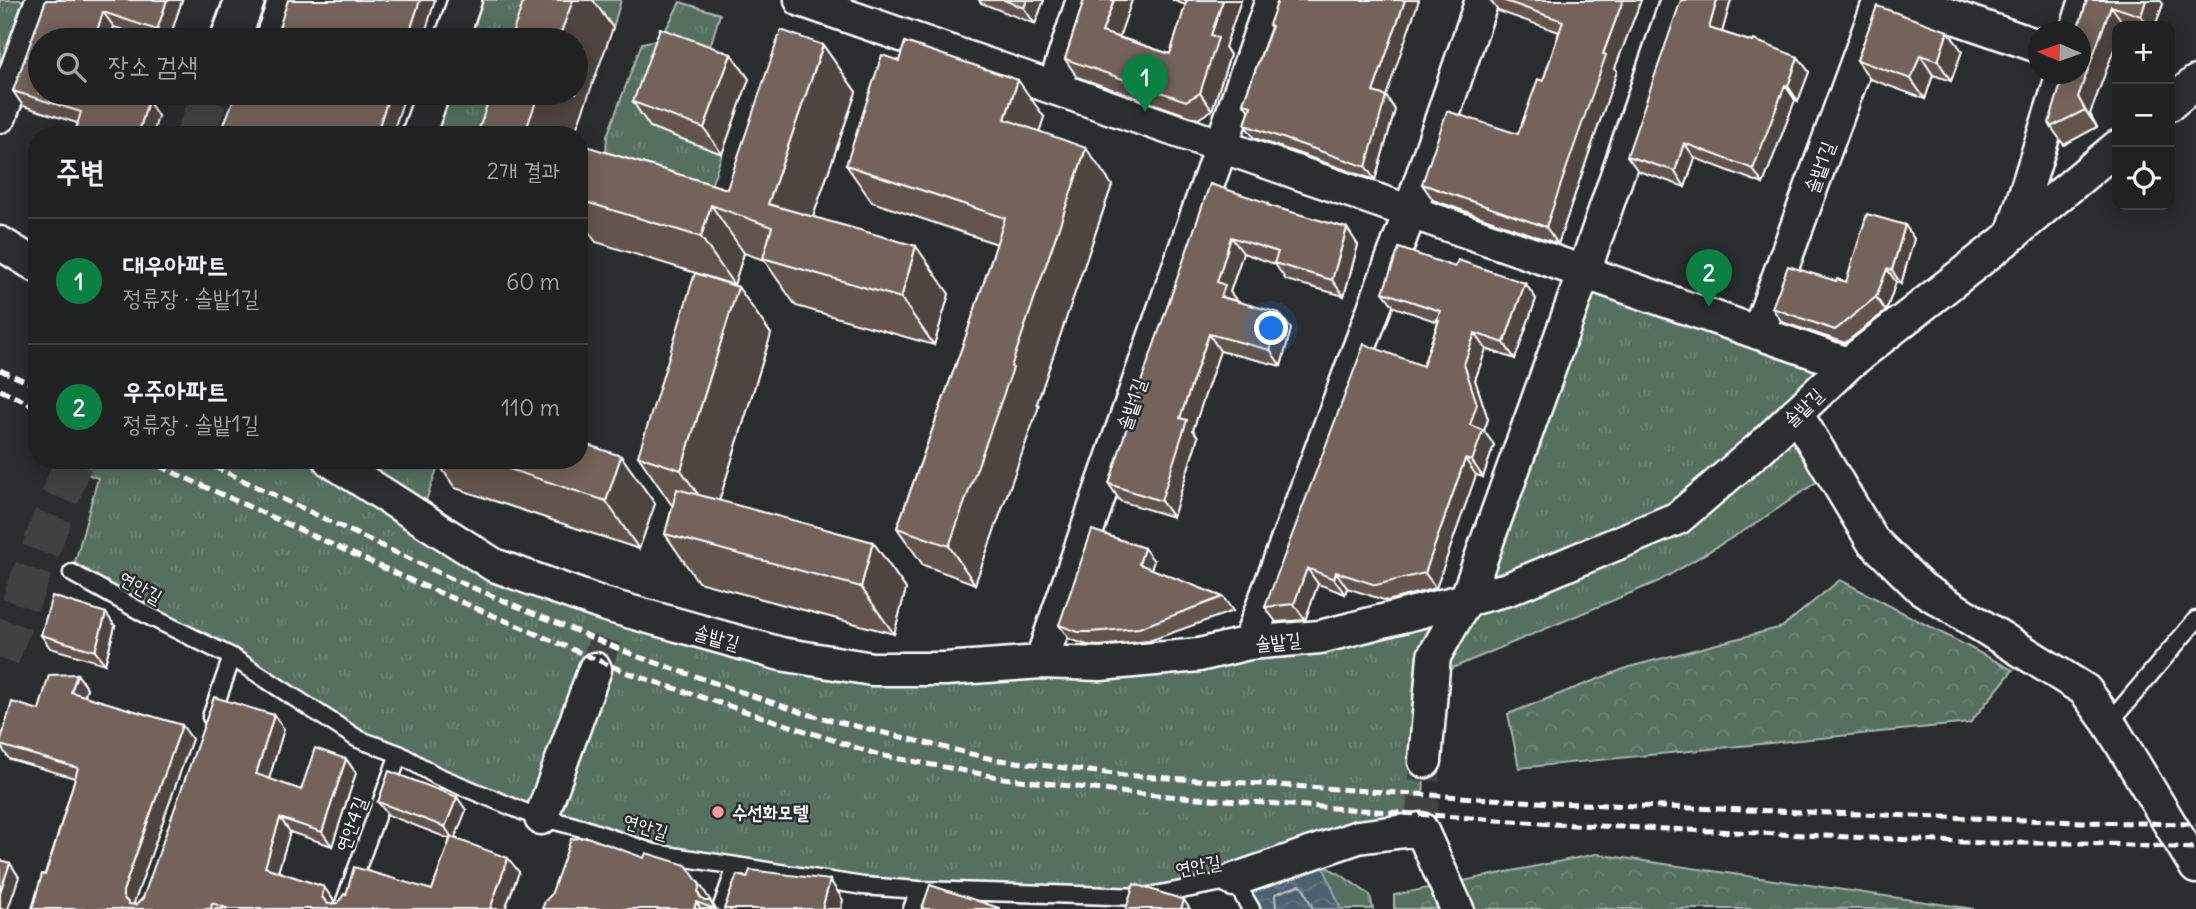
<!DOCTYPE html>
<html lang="ko">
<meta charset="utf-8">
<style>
:root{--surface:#202222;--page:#2d2f2f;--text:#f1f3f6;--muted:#a2a4a5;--line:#3d3f40;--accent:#0b8043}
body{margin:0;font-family:Delius,"Poor Story",sans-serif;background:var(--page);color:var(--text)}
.controls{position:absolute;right:21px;top:21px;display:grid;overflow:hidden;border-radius:14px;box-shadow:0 4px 18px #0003}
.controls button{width:63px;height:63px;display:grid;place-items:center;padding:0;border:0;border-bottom:2px solid var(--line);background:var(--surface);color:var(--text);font:35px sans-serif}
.compass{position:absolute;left:2028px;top:21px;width:63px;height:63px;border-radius:50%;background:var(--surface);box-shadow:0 4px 18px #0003;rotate:272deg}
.you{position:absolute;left:1272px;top:329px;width:24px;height:24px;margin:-18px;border:5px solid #fff;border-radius:50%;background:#1a73e8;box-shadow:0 0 0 10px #1a73e833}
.badge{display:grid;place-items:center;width:46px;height:46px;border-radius:50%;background:var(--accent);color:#fff;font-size:23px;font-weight:700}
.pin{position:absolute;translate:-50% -58px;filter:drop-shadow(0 2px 4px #0008)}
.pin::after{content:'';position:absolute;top:37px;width:24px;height:21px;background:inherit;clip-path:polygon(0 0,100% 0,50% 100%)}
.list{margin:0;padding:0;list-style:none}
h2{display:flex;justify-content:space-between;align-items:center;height:91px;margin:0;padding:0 28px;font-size:30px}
h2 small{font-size:23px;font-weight:400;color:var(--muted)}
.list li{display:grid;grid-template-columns:46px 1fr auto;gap:21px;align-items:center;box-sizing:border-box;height:126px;padding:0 28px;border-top:2px solid var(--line)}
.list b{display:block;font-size:26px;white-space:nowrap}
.list p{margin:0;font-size:23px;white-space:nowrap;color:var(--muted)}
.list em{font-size:23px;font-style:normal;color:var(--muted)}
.icon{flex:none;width:38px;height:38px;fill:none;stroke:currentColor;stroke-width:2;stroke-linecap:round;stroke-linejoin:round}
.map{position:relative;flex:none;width:2196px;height:909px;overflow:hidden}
.search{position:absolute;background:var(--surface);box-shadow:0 4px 18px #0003;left:28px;top:28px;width:560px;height:77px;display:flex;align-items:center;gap:18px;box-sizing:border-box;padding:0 24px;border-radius:38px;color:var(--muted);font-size:26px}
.panel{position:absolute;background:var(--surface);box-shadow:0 4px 18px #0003;left:28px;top:126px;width:560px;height:343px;border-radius:28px}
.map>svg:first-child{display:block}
.grass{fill:url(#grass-tufts);stroke:#aab7ae;stroke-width:2}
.forest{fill:url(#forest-crowns);stroke:#aab7ae;stroke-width:2}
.water{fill:url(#water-waves);stroke:#94a0a9;stroke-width:2}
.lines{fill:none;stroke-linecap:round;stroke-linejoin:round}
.shore{stroke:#b7c0c5;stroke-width:2}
.street-tunnel{stroke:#3f4243;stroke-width:32;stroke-dasharray:32 16;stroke-linecap:butt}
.secondary-tunnel{stroke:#3f4243;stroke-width:38;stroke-dasharray:38 19;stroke-linecap:butt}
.lane-casing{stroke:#fff;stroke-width:21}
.street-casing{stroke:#fff;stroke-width:37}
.secondary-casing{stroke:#fff;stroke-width:44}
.lane{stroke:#2a2d2e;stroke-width:16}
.street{stroke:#2a2d2e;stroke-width:32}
.secondary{stroke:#2a2d2e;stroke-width:38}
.rail{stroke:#fff;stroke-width:5;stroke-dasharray:10 5;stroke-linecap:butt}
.wall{fill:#63554d;stroke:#fff;stroke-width:2}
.shaded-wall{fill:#50453f;stroke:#fff;stroke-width:2}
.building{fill:#73635a;stroke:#fff;stroke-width:2}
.poi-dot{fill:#ff9aa2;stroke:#2a2d2e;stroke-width:2.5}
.labels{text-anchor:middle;stroke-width:5;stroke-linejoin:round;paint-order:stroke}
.street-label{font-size:19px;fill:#fff;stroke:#2a2d2e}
.poi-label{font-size:19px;font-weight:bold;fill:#fff;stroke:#2a2d2e;text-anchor:start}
</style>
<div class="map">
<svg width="2196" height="909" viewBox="0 0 2196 909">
<defs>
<pattern id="grass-tufts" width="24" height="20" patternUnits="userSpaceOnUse" patternTransform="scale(1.75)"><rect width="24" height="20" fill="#546f5e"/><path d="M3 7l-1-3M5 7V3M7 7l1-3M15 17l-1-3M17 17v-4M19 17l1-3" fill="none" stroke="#6e8576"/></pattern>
<pattern id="forest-crowns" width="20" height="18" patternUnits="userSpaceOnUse" patternTransform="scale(1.75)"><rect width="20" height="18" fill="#546f5e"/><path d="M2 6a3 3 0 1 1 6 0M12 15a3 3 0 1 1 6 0" fill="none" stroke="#6e8576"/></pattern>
<pattern id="water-waves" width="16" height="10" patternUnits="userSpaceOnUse" patternTransform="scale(1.75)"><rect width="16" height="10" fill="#4c616f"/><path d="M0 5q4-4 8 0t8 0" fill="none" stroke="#677985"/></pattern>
</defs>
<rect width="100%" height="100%" fill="#2a2d2e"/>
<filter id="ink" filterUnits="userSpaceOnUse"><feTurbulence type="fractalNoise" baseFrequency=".0143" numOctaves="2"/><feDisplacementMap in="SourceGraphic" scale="14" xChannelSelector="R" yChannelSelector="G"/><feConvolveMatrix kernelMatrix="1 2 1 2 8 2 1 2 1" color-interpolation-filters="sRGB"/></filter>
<g filter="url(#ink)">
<path class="grass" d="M0,0h41l-41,115z
M465,0h156l-8,28 -54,12h-108z
M680,2l40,12 -15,49 -55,64 72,27 -13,38 -103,-38 1,-18 35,-93 19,-4z
M433,93h108l-14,42h-109z
M1584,272l264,92 -51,50 34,58 -76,52 -96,57 -221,93 -13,87 -4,68 -130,20 49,25 30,21 3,14h-122l-17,-29 -90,17 -225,-7 -265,-37 -217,-77 -365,-203 26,-95 -26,-9 3,-9h365l-20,58 74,47 287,89 319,10 366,-64z"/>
<path class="forest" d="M1840,580l173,90 -43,53 -451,45 -11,-54 121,-47 153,-40z
M1596,854l378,55h-580v-14z"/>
<path class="water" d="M1317,851l24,58h-90l-17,-29z"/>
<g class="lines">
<path class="shore" d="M1276,909l-1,-15 25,-9 3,2 10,22"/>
<path class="street-tunnel" d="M595,669l15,-43
M1421,829l4,-68"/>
<path class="secondary-tunnel" d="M195,135l16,-42
M0,658l74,-198"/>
<defs>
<path id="lane" d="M72,573l77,43 83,41 126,82 41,15 38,22 95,39 50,13 72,25 209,33 56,4 225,7 90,-17 17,29
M211,717l21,-60
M2109,723l87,-103
M342,909l57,-155
M721,909l15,-42
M912,909l7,-19"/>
<path id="street" d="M801,0l1047,364
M1905,0l133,46
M2076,32l10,-32
M451,40l14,-40
M1054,88l29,-88
M2170,104l26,-22
M0,116l42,-116
M418,135l15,-42
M2012,235l51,-161
M0,243l37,23
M1758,333l122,-333
M1796,413l76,127 49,48 164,102 24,33 87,144
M330,460l164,105 109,39 178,50 91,15h73l96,-7 59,2 99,-9 50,-12 71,-6 188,-48 170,-71 82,-70 88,-84 164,-129 105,-88
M1249,643l161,-431 72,-212
M1041,662l231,-662
M1425,761l9,-105 32,-56 118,-328 93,-272
M541,818l54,-149
M1234,880l124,-43 63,-8 36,80"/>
<path id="secondary" d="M230,40l15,-40"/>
</defs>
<use href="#lane" class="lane-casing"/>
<use href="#street" class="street-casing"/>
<use href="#secondary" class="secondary-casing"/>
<use href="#lane" class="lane"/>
<use href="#street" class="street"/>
<use href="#secondary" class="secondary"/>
<path class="rail" d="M0,370l37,16
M0,390l37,17
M146,460l271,123 211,90 251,82 124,23 125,15 425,31 431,19h98l114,5
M200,460l252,119 184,77 170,58 186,45 130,16 431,28 528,19 115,2"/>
</g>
<path class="wall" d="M46,0h136l-13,40h-15l-40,-13 -5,13h-69v53l108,8 10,15 -81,7 -54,-17 -10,-15z
M979,0h65l-9,24 -54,-21z
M1084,0h48l-13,37 51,17 16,-49 -14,-5h69l-16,47 5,8 -18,55 -14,9 -121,-42 -12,-18z
M1490,0h151l-26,68 2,3 -59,173 -125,-44 -11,-16 96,-50 25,-53 16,-49 -61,-21z
M1731,0l-9,32 76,25 11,15 -11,29 -3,-1 -32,84 -68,-26 -10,29 -47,-16 -11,-15z
M2087,0l76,4 -8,22h-24l-7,-2 -1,2h-6v15l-27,73 7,13 -33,18 -13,-18 30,-53 -5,-46 5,-8z
M1269,25l117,71 9,14 -20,70 -121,-42 -9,-13 4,-14 -6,-8 28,-76z
M823,45l33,47 -43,125 136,77 -15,51 -138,-39 -32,-46 -20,-7 -10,32 -138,-43 -17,-23v-75l148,45z
M1962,51l-11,30 -18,-6 -8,24 -55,-20 -13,-19z
M731,54l18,25 -27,75 -72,-27 -17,-25z
M1044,117l-5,15 73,53 -75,218 2,3 -64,178 -52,-19 -26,-37 69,-192 31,-92 -125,-42 -26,-37z
M1210,184l60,22 88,39 -14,51 -58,-16 -11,-16 -32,-11 -13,39 7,9 54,28 -10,37 -61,-15 -27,79 5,7 -25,80 -53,-16 -11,-17z
M1905,225l9,14 -13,45 -5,-2 -10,29 -41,32 -63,-21 -10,-14 64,-27 10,1z
M1455,267l70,16 11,16 -21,60 -29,-10 -11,31 13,39 -4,12 10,14 -11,32 -7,-2 -40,113 -49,13 -40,-13 -2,6 -27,-10 -13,36 -29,2 -11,-15 158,-241 15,-44 -44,-15 -11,-15z
M738,287l33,47 -52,167 154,41 33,47 -12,45 -196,-52 -33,-48 8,-30h-2l-33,-48z
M621,456l34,48 -16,45 -184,-61 -19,-28h143z
M1154,561l-3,8 72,28 10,14 -84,30 -50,5 -12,-1 -18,-6 -10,-14z
M115,626l-10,38 -55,-16 -9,-13z
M77,674l10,14 -2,8 107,43 -59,166h3l7,-7 141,-169 -15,50 32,11 45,-31 10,14 -24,73 -42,-14 -12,40 46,15 10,14 -1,3 5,-1 8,-8 86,-5 18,-51 -62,-24 -10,-13 88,8 -11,28 64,34 -14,37h-473l21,-58 22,-73 -66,-19 -9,-14v-2l39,-33z
M587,837l129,72h-174z"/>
<path class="shaded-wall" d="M167,0h15l-13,40h-5l-7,-10z
M420,0h15l-12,40h-16z
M573,0h20l20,28 -39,107h-50l15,-42h37v-53h-18z
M1027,0h17l-9,24 -11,-16z
M1114,0h18l-17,49 -13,-17z
M1223,0h18l-16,47 5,8 -18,55 -12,-17 11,-58z
M1405,0h14l-33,96 9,14 -20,70 -9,-13 7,-75z
M1623,0h18l-26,68 2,3 -59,173 -12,-17 57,-173z
M1717,0h14l-12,43 -10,-15z
M2146,0h14l3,4 -8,22h-7l-7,-10z
M2111,6l13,18 -1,2h-6v15l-27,73 7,13 -12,-17 -7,-13z
M103,12l11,15 -5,13h-15z
M1948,31l14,20 -11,30 -13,-20z
M823,45l33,47 -55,159 -33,-47z
M731,54l18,25 -27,75 -18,-26z
M1920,55l13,20 -8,24 -14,-20z
M1798,57l11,15 -11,29 -10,-15z
M1018,80l26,37 -13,40 -26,-38z
M1785,85l10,15 -32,84 -10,-15z
M390,93h16l-14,42h-16z
M148,101l10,15 -5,19h-15z
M1684,143l11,15 -10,29 -10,-16z
M1086,148l26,37 -75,218 2,3 -64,178 -26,-38z
M711,205l33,48 -10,32 -33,-48z
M1905,225l9,14 -13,45 -9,-14z
M1347,228l11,17 -14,51 -12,-16z
M1231,237l12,16 -13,39 7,9 -16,-4 -4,-15z
M916,246l33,48 -15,51 -33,-47z
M1887,269l9,13 -10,29 -10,-14z
M1525,283l11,16 -21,60 -11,-16z
M738,287l33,47 -57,183 -33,-47z
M1279,313l12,16 -10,37 -11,-16z
M1475,333l11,16 -11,31 13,39 -4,12 10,14 -11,32 -11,-16 -2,-36 -6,-61z
M1209,334l11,17 -27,79 5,7 -25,80 -12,-16 19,-83z
M621,456l34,48 -16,45 -33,-48z
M1465,459l11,16 -40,113 -11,-15z
M873,542l33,47 -12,45 -33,-47z
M1144,548l10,13 -6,16 -9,-13z
M1307,568l11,16 -13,36 -11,-16z
M1336,572l11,16 -2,6 -11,-15z
M106,613l9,13 -10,38 -10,-13z
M77,674l10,14 -6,19 -10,-15z
M274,715l10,14 -18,60 -10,-15z
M182,725l10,14 -59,167v3l-10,-12v-6z
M346,759l10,14 -24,73 -10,-14z
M457,797l9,13 -12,31 -9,-14z
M280,818l10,14 -15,50 -10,-15z
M508,858l11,14 -14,37h-15z
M10,863l9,14 -11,32h-8v-17z
M830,880l13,20 -2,9h-19z
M699,883l17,26 -5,-1 -11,-11 -2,-5z
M324,887l10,14 -2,8 -10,-12z
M1184,900l6,9h-9z
M696,902l5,7h-7z"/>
<path class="building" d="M46,0h121l-10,30 -54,-18 -9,28h-54v53h81l27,8 -10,34h-64l7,-23 -68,-21z
M288,0h132l-13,40h-132z
M524,0h49l-15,40h-48z
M1004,0h23l-3,8z
M1084,0h30l-12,32 68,22 17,-54h36l-12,35 7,3 -18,55 -14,8 -121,-42z
M1278,0h127l-32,92 13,4 -20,71 -121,-42 6,-19 -8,-3 29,-77 -3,-1z
M1502,0h121l-20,54 3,1 -60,172 -124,-43 25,-73 71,23 20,-55 5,2 20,-60z
M1681,0h36l-8,28 44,14 1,-2 44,17 -10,29 -3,-1 -32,84 -69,-26 -9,28 -48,-15z
M2087,0h59l-5,16 -30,-10 -33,91 7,13 -34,17 -2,-4 15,-49h17v-42h-14l9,-4 5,-8z
M1877,6l71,25 -10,30 -18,-6 -9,24 -54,-19z
M660,28l71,26 -27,74 -71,-26z
M781,30l42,15 -55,159 148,42 -15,52 -138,-40 9,-31 -61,-22 -10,32 -122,-37v-56l148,45z
M905,42l113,38 -13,39 81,29 -75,219 2,1 -64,178 -52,-18 69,-192 39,-118 -159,-53 36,-110 17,6z
M236,93h154l-14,42h-156z
M491,93h48l-15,42h-47z
M1210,184l58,19 -1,2 80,23 -15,52 -58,-17 4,-11 -47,-15 -14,45 8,3 -4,12 58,16 -9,37 -61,-16 -29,84 7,2 -26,81 -52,-17 31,-99z
M1867,214l38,11 -13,45 -5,-1 -11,28 -41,33 -63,-22 16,-42 48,15 1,-2 9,3z
M1399,248l56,19 3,-7 67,23 -21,60 -29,-10 -11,31 13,40 -7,21 13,5 -11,31 -7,-2 -40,114 -49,12 -40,-13 -2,7 -27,-11 -13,36 -29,3 99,-263 59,22 16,-46h-2l3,-9 -57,-19z
M695,273l43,14 -57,183 -43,-14z
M579,442l42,14 -15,45 -124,-41h97z
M677,489l196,53 -12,45 -196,-53z
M1092,530l52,18 -5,16 84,33 -84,31 -49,4h-12l-19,-7z
M52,596l54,17 -11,38 -54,-16z
M77,674l-6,18 111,33 -59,166v6l6,7 7,1 7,-7 71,-201 60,18 -18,59 45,16 14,-42 31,11 -24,73 -42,-14 -15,49 59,20 -2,10 6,7 10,-1 6,-9 2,1 8,-28 78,23 19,-53 57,21 -18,51h-261l-17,-6 -1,6h-179l10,-35 3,1 8,-24 25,-83 -78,-23v-2l12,-41 27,8 10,-35z
M389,771l68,26 -12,30 -67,-25z
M587,837l57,21 2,-5 40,12 14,20 -2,7 2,5 4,4h6l5,8 -19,-7 -2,7h-152l3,-8 6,-6 20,-56z
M0,860l10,3 -10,29z
M750,870l80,10 -8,29h-98l13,-34 10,3z
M1134,884l50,16 -3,9h-55z
M930,885l69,23v1h-77z"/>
</g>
<circle class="poi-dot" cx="718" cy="812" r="7"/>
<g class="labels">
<g class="street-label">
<text transform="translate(1819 167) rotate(-70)" y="7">솔밭1길</text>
<text transform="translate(1131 404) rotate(-71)" y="7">솔밭1길</text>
<text transform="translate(1803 407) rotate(-44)" y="7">솔밭길</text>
<text transform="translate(141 587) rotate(29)" y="7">연안길</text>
<text transform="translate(717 637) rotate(16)" y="7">솔밭길</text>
<text transform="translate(1278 641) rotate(-6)" y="7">솔밭길</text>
<text transform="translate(351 824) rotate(-70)" y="7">연안4길</text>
<text transform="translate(646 826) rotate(17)" y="7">연안길</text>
<text transform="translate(1198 865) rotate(-10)" y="7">연안길</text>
</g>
<g class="poi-label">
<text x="732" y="819">수선화모텔</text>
</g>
</g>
</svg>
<div class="controls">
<button>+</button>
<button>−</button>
<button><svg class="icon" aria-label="locate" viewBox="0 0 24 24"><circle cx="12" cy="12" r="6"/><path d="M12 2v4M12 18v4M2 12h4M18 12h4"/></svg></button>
</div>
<svg class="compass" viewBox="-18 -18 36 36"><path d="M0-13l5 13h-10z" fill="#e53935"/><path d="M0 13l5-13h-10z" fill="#a2a4a5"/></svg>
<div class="you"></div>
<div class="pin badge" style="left:1145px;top:112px">1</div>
<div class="pin badge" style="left:1709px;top:307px">2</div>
<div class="search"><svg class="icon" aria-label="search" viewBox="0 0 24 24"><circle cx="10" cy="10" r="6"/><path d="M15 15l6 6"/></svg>장소 검색</div>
<section class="panel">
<h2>주변<small>2개 결과</small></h2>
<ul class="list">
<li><span class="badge">1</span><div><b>대우아파트</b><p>정류장 · 솔밭1길</p></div><em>60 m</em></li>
<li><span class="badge">2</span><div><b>우주아파트</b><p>정류장 · 솔밭1길</p></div><em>110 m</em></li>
</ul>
</section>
</div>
